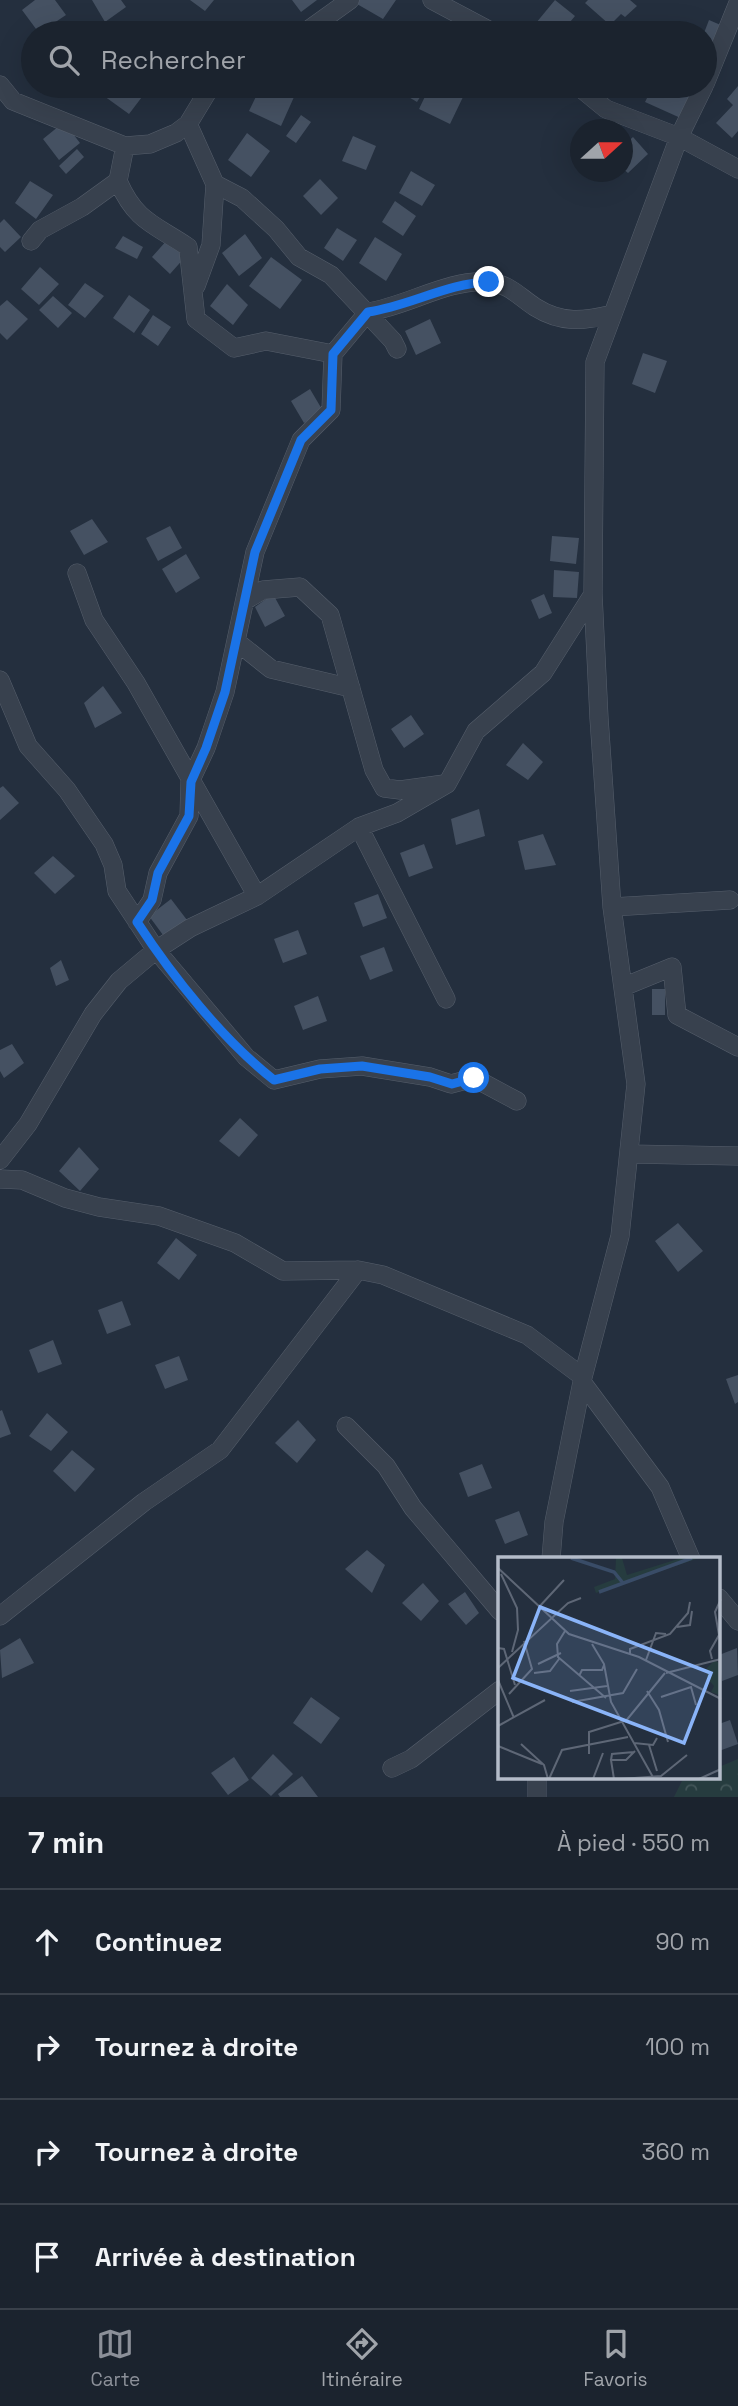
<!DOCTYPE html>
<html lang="fr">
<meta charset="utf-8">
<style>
:root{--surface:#1b232e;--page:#242b36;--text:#f1f3f6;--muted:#a0a4aa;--line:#39404a;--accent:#8c9099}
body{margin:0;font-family:"Space Grotesk",sans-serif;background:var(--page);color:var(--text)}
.compass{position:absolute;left:570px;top:119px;width:63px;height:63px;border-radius:50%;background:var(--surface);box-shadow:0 7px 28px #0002;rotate:69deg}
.stop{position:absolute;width:21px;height:21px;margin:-16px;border:5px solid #1a73e8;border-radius:50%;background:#fff}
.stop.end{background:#1a73e8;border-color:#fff;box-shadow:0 2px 7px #0008}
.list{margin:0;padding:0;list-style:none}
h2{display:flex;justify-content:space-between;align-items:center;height:91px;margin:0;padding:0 28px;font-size:30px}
h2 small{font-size:23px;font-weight:400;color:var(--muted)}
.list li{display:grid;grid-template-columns:46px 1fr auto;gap:21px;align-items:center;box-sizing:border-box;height:105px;padding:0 28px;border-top:2px solid var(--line)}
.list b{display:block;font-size:26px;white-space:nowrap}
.list em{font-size:23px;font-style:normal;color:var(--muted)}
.icon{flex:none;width:38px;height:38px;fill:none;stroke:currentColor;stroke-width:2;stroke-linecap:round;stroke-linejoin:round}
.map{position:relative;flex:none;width:738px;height:1797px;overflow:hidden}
.search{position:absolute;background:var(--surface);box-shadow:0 7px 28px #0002;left:21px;right:21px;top:21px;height:77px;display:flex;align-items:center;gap:18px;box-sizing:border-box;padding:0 24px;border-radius:38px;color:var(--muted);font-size:26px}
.sheet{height:511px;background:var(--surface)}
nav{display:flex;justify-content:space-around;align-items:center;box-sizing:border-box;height:98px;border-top:2px solid var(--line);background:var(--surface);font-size:19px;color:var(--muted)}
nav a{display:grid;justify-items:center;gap:4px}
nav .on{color:var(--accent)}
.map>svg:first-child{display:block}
.forest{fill:url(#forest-crowns)}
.building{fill:#455162}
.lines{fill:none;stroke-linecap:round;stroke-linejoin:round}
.minor-casing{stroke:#565f6c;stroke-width:19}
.minor{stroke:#38414e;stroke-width:18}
.route{stroke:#1a73e8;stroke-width:9}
.inset-river{fill:none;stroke:#394c67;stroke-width:3.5}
.inset-road{fill:none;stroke:#5e6776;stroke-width:2}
.view{fill:#8ab4f8;fill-opacity:0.15;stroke:#8ab4f8;stroke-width:3.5}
.inset-edge{fill:none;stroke:#b4bcc9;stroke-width:3.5}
</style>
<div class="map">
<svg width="738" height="1797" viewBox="0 0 738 1797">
<defs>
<pattern id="forest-crowns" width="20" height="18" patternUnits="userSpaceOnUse" patternTransform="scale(1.75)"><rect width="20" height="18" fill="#263c3f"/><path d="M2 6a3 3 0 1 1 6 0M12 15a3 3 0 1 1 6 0" fill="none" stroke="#435659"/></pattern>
</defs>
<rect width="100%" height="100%" fill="#242f3e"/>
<path class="forest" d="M738,1759v38h-64l8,-16 37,-3v-11z"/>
<path class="building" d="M35,0h20l11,15 -27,18 -17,-23z
M92,0h29l5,7 -21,15z
M190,0h24l-9,11z
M292,0h25l-16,12z
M359,0h37l-13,19 -26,-15z
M555,0l20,16 -14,17h-12l-13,-10z
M588,0h42l7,6 -12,11 -4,-3 -11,11 -25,-22z
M709,20l14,6 -18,37 -1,-30z
M113,86h23l9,7 -16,21 -25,-18z
M261,86h21l8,3 -2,5 6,3 -13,29 -32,-15z
M412,86h15l-10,16 -10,-6z
M430,86h8l25,11 -13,27 -31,-15z
M513,86h30l-1,10 -30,-6z
M660,86h39l-14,34 -40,-18 7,-14 6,3z
M738,86v45l-6,7 -16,-15 17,-18 -6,-6z
M301,115l10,7 -15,21 -10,-7z
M64,122l16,21 -21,17 -16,-21z
M247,133l23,18 -19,26 -23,-17z
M353,136l23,10 -10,24 -24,-9z
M633,137l15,17 -20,19 -6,-5v-21z
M77,149l7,8 -18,17 -7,-8z
M411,171l24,14 -13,21 -23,-13z
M320,179l18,19 -17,17 -18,-19z
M30,181l23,14 -17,24 -21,-16z
M395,201l21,15 -13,20 -21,-14z
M4,219l17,18 -16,15 -5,-5v-24z
M337,228l20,12 -14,21 -19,-13z
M245,234l17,24 -23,18 -17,-23z
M123,236l20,11 -6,12 -22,-11z
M375,237l27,17 -16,27 -27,-18z
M168,239l18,17 -16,18 -18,-17z
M271,257l31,23 -22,29 -31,-23z
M40,267l19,17 -20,21 -18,-16z
M85,283l19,13 -19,22 -17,-13z
M227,284l21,21 -15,20 -23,-19z
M129,295l21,15 -16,23 -21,-15z
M53,296l19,17 -14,15 -19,-18z
M7,300l21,19 -21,21 -7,-7v-27z
M153,315l18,12 -13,19 -17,-12z
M430,319l11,24 -25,12 -11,-24z
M643,353l24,8 -12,32 -23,-9z
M310,389l13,22 -19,12 -13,-22z
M92,519l16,23 -24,13 -14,-24z
M170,526l12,22 -24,13 -12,-23z
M552,536l27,2 -3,26 -26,-3z
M186,554l14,24 -24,15 -14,-24z
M554,570l25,2 -2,26 -24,-1z
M273,594l12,22 -20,11 -10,-20z
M544,594l8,19 -13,6 -8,-19z
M103,686l19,27 -27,15 -11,-25z
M411,715l13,19 -20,14 -13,-19z
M523,743l20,19 -15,18 -22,-15z
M3,786l16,17 -19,17v-32z
M479,809l6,27 -29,9 -5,-26z
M543,834l13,31 -31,5 -7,-29z
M424,844l9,24 -24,9 -9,-24z
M53,856l22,20 -20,18 -21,-21z
M378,894l9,24 -24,9 -9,-24z
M171,899l16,21 -24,15 -14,-19z
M298,930l9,24 -24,9 -9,-24z
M384,947l9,24 -23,9 -10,-24z
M61,960l8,20 -13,6 -6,-18z
M652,989h13v26h-13z
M318,996l9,25 -24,9 -9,-24z
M12,1044l12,19 -20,15 -4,-7v-21z
M240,1118l18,17 -19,22 -20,-16z
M79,1147l20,22 -19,22 -21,-20z
M678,1223l25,28 -25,21 -23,-31z
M176,1238l21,17 -18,25 -22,-17z
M122,1301l9,24 -24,9 -9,-24z
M53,1340l9,24 -24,9 -9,-23z
M179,1356l9,24 -23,9 -10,-24z
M738,1375v27l-3,2 -9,-25z
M2,1410l9,24 -11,4v-27z
M47,1413l21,19 -17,19 -22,-15z
M298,1420l18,20 -19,23 -22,-20z
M72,1450l23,19 -20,23 -22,-21z
M482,1464l10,24 -24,9 -9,-24z
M519,1511l9,24 -23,9 -10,-24z
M367,1550l18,15 -13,28 -27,-24z
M423,1583l16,18 -18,20 -19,-18z
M465,1592l14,21 -13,12 -18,-21z
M20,1638l14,25 -32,15 -2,-28z
M737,1648l1,27 -16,6 -3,-26z
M311,1697l29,21 -19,26 -28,-21z
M730,1720l8,24 -19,7v-27z
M273,1754l20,20 -22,22 -20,-18z
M234,1757l15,23 -21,15 -17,-22z
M302,1776l16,21h-38l-2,-3z"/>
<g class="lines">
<defs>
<path id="minor" d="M432,0l62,33
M304,33l46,-33
M705,84l33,-81
M0,85l13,16 112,45 25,-2 26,-11 12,-9 23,-38
M578,86l28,23 73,28 59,32
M188,124l27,60 -4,61 -15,41
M118,181c18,41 36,43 70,66l8,72 38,29 32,-7 67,13
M215,184l27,14 34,31 23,28 32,18 62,66 4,8
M31,241l9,-11 42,-23 36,-26 7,-35
M77,573l17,47 42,63 121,213
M246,600l17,-10 37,-3 30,28 44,155 10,18 16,2 44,-6
M237,642l34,27 80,19
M0,680l28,66 39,44 37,54 9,21 4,26 39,59 90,107 28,23 46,-11 42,-3 68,11 21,7 23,-6 43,23
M359,827l87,172
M612,907l118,-7
M137,922l15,-22 6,-27 31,-57 1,-34 16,-34 19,-56 30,-140 46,-112 30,-30 2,-56 35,-42c40,-6 79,-33 120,-30 22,2 30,14 47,25 27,17 49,14 78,7
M623,987l49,-20 5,48 61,32
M629,1154l109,2
M0,1160l28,-36 65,-110 26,-33 37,-31 34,-22 67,-32 102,-69 38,-14 50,-29 29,-53 67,-58 50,-79
M0,1179l22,1 43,18 34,9 60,9 76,27 48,28 75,-1 25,5 144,60 56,42
M582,1382l78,105 31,72
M346,1426l40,40 27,42 87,103
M551,1559l3,-37 29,-145 37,-141 16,-152 -24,-177 -13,-189 -6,-124 2,-232 84,-225 25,-51
M719,1598l19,23
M0,1616l144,-114 76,-52 138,-180
M392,1768l19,-9 89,-69
M537,1797v-19"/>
</defs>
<use href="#minor" class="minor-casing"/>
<use href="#minor" class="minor"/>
</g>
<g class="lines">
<path class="route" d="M474,1078l-22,6 -22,-7 -68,-11 -42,3 -46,11c-52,-41 -101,-103 -137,-158l15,-22 6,-27 31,-57 2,-34 15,-34 19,-56 30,-140 46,-112 30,-30 2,-56 35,-42c42,-6 79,-29 121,-30"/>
</g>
<g transform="translate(498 1557)">
<rect width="222" height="222" fill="#242f3e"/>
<path d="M118,1h6l5,17 54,-17h18l-103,35 -2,-6 21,-8zM217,103l5,4v31l-9,-3 3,-6 -7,-8v-10z" fill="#263c3f"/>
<path class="inset-river" d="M73,1l43,14 9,11M101,35l93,-34"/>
<path class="inset-road" d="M0,11l71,66 70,23 82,42M3,17l16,34 1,22 -6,22M41,50l25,-27M179,70l13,-2 2,-14M67,74l-8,13 1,13 48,41M94,87l12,20 7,38 43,77M0,91l6,1 11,36M132,97v-5l40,-15 18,-21 2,-11M214,102l-2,-8 9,-16 -4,-23 6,-13M148,103l10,-27 10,1M40,107l23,-11M0,111l70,-65 13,-5M36,116l16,-2 9,-12M168,116l55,-14M81,119l3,-6h20l2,-5M0,123l16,38M72,134l37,-5M149,134l12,19 9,32M11,137l23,-25 -8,-28M163,140l30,-10 5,18M74,145l51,-9 14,-24M127,165l40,-49M0,169l47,-26M136,186l19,2 4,-7M23,187l23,21 4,14M151,188l8,26M0,189l44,18M91,197v-22l35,-11M113,203l1,-6 22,-2M51,222l13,-29 66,-13M95,222l10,-26M116,222l-3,-19h15l9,-9M123,222l40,-3 26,-21M201,222l22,-10"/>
<path class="view" d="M42,50l171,66 -27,70 -171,-65z"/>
<rect width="222" height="222" class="inset-edge"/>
</g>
</svg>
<svg class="compass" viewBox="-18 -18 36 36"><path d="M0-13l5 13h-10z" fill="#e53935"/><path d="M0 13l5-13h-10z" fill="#a0a4aa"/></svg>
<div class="stop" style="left:474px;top:1078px"></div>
<div class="stop end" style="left:489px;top:282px"></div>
<div class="search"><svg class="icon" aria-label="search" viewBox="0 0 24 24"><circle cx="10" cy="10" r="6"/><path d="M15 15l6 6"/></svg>Rechercher</div>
</div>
<section class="sheet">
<h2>7 min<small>À pied · 550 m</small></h2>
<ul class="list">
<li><svg class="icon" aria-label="ahead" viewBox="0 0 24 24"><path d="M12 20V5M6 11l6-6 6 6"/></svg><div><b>Continuez</b></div><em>90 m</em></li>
<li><svg class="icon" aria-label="right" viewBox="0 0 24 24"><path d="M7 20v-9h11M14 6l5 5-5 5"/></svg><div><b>Tournez à droite</b></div><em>100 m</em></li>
<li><svg class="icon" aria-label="right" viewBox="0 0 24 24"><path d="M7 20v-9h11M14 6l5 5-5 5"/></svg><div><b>Tournez à droite</b></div><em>360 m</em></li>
<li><svg class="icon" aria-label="arrive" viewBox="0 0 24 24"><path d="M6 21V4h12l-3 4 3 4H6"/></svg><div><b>Arrivée à destination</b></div></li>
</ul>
</section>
<nav>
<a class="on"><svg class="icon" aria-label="map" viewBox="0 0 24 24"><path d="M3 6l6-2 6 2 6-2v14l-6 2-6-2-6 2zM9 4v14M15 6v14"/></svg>Carte</a>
<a><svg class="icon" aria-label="directions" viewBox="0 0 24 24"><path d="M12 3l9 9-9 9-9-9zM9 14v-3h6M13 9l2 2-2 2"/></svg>Itinéraire</a>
<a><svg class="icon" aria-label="saved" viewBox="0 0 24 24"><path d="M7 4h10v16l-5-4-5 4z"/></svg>Favoris</a>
</nav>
